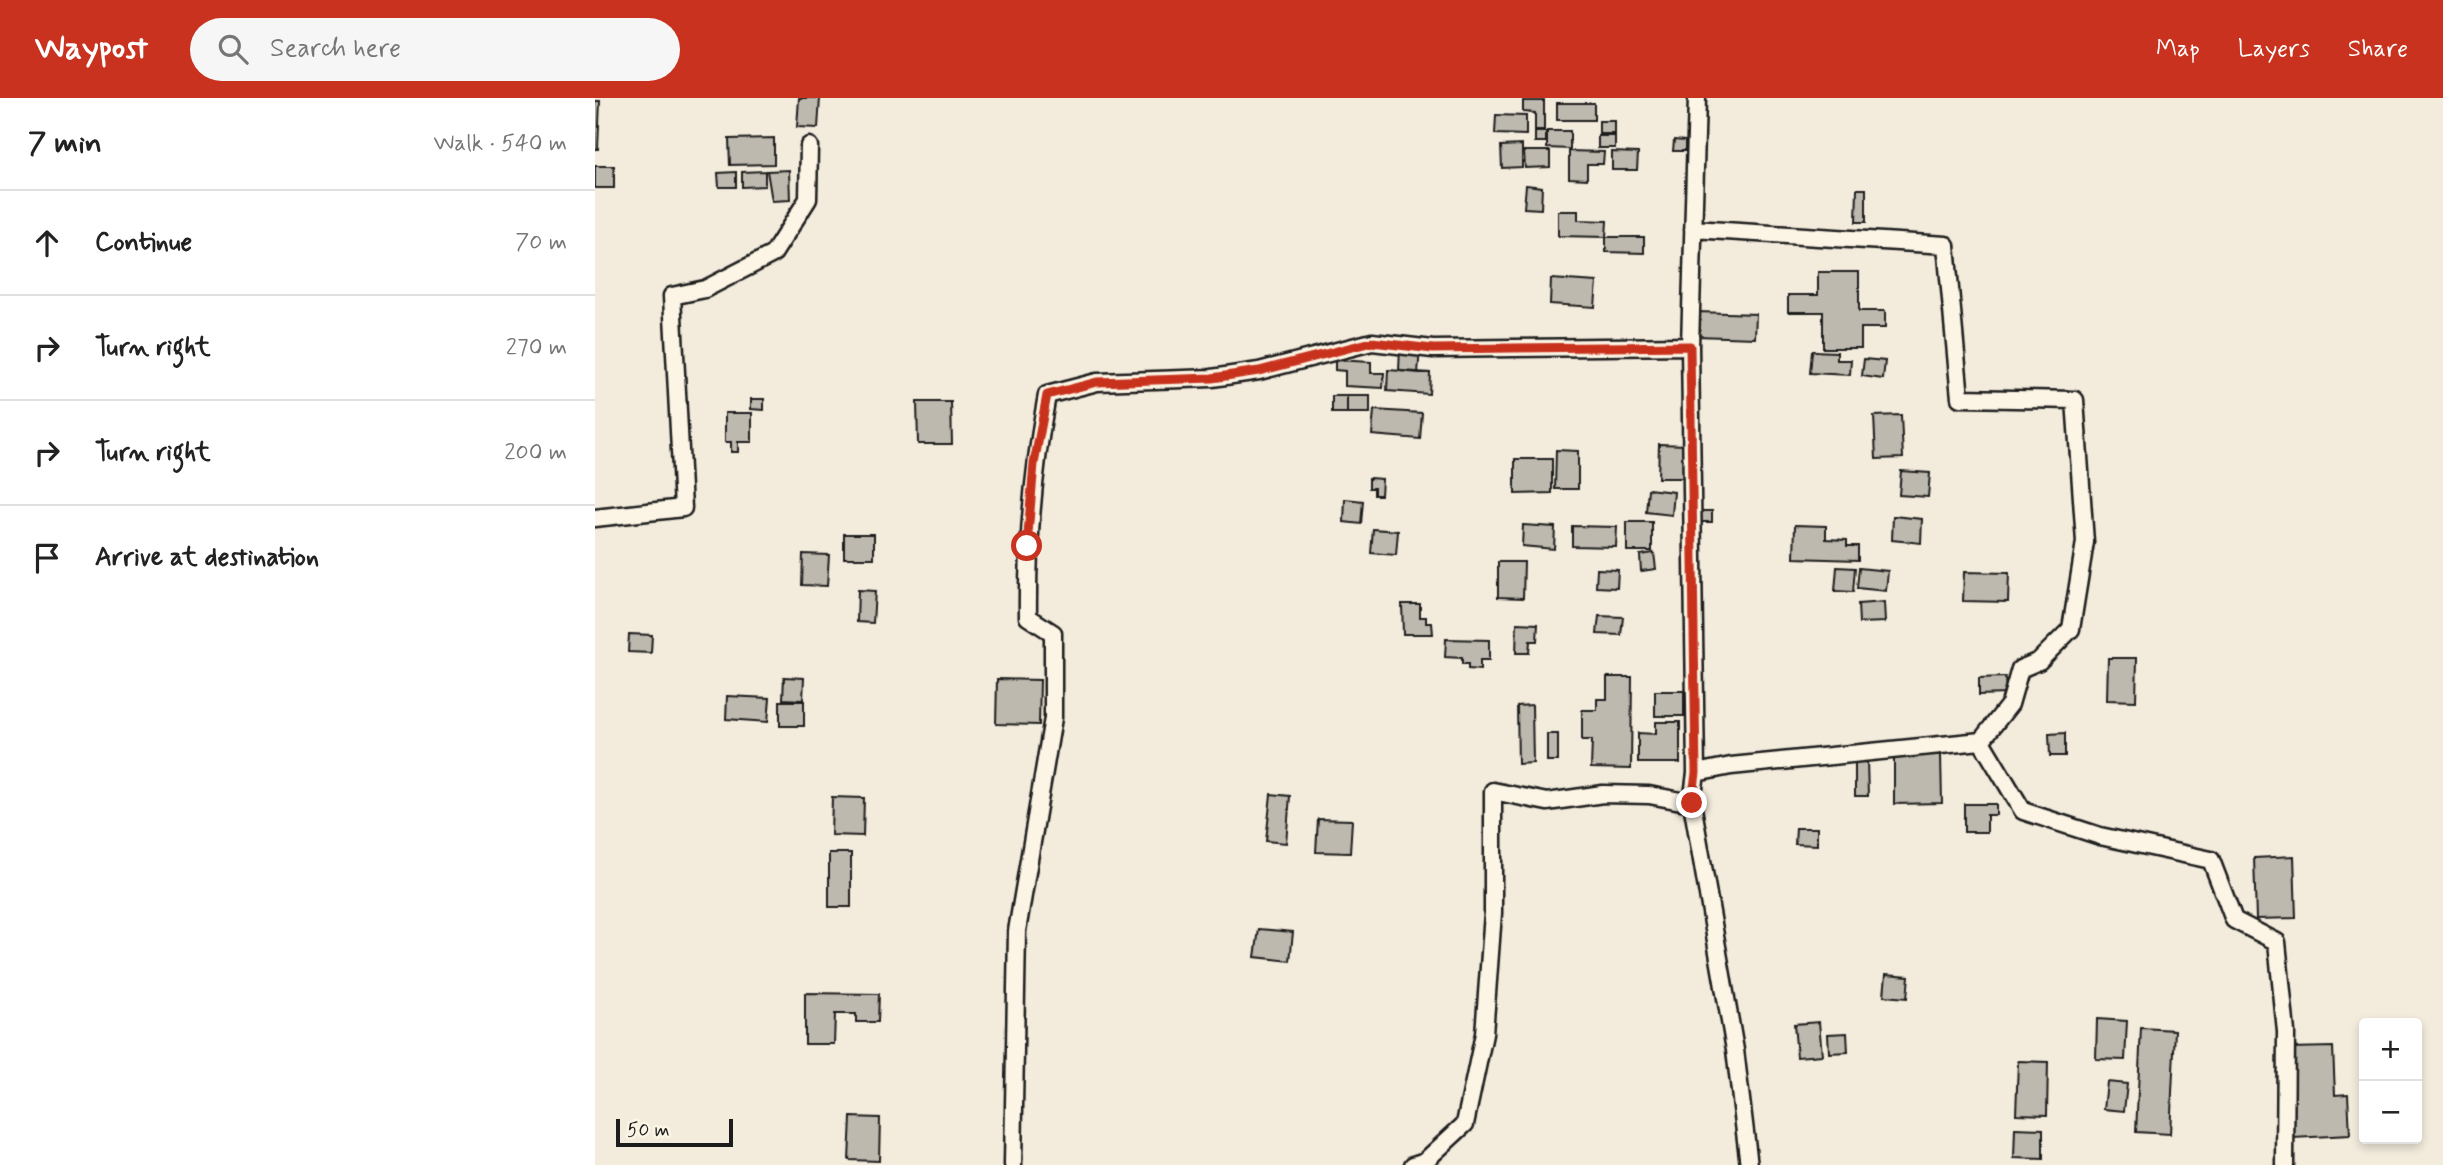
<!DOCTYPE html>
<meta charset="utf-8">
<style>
:root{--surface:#fff;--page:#f6f6f6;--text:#222;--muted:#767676;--line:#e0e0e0;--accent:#c8321e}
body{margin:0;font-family:Mynerve,sans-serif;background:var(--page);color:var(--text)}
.controls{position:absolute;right:21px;bottom:21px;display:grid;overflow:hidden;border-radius:7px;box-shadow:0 4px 10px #0003}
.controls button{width:63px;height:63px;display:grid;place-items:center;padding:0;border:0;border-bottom:2px solid var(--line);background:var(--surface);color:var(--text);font:35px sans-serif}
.scale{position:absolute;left:21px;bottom:18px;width:117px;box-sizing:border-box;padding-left:7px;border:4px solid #1c1c1c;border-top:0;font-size:19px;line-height:24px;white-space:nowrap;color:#1c1c1c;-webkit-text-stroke:5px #fcf5e5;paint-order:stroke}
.stop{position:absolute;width:21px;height:21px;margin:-16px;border:5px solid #c8321e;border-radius:50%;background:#fff}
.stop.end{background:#c8321e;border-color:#fff;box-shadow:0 2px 7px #0008}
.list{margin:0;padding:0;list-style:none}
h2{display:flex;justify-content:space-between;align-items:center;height:91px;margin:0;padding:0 28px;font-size:30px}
h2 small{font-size:23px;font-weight:400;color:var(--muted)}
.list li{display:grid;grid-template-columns:46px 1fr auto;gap:21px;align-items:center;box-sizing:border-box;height:105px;padding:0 28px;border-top:2px solid var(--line)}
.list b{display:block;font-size:26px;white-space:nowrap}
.list em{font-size:23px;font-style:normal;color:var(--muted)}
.icon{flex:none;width:38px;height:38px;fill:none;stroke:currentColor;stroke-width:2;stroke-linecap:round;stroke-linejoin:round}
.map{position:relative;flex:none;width:1848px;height:1067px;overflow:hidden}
header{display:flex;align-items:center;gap:42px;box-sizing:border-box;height:98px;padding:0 35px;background:var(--accent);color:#fff}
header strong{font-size:33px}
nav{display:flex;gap:38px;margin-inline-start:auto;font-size:24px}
.search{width:490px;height:63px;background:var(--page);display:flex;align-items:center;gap:18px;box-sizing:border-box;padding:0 24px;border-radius:38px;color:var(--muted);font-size:26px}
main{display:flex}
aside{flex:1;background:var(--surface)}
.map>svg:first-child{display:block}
.building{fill:#beb9ae;stroke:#1c1c1c;stroke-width:2}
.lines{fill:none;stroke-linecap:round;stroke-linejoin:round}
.street-casing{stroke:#1c1c1c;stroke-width:21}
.street{stroke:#fcf5e5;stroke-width:16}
.route{stroke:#c8321e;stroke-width:9}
</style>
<header>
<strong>Waypost</strong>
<div class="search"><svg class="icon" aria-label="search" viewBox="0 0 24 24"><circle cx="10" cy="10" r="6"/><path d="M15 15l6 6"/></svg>Search here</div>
<nav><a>Map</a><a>Layers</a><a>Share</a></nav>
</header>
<main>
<aside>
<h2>7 min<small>Walk · 540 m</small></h2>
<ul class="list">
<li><svg class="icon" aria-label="ahead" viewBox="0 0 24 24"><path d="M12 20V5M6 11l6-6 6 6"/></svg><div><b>Continue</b></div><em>70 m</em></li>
<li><svg class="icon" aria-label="right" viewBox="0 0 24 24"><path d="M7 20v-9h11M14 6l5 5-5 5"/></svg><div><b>Turn right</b></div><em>270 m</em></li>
<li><svg class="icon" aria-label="right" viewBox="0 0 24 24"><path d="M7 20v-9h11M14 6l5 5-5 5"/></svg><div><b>Turn right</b></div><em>200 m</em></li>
<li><svg class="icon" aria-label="arrive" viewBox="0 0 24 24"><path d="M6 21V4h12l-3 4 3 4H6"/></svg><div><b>Arrive at destination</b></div></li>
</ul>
</aside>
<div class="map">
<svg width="1848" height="1067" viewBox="0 0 1848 1067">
<rect width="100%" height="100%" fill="#f3ecdd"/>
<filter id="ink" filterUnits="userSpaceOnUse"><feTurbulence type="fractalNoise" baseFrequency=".0143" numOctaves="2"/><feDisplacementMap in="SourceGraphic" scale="14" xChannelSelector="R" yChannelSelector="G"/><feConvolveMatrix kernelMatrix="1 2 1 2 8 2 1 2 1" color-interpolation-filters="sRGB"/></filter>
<g filter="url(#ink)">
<path class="building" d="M204,0h21l-2,30 -21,-1z
M0,3h5l-2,48h-3z
M928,3h21v29h-9v-17l-12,-1z
M962,5h37v17h-37z
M901,17l30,1v19l-31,-1z
M1004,23h16v13h-16z
M952,33h23v18l-23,-1z
M940,34h11v10h-11z
M1003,38h17v12h-17z
M179,40v26l-44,1 -1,-26z
M1079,42l11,1v10h-12z
M927,47v22l-20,1 -1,-22z
M929,53h26v16l-25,1z
M974,53l35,1 -1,12h-16v15l-18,-1z
M1017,54l26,1 -1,17h-25z
M0,68h19v22h-19z
M194,72l1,30 -18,1 -5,-30z
M170,73v15l-23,1v-15z
M141,74v15h-17l-1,-14z
M931,87l16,2 -1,22 -17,-1z
M1262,91h9v33h-10z
M963,113h20v9l29,1 -1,16 -48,-1z
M1011,139h38v16l-38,-1z
M1223,174h41v39h26v17h-24v20h-38v-36h-35v-17h30z
M956,181l46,3 -2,25 -45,-3z
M1102,214l59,2 -1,24 -59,-2z
M805,250l20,1 -2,24 -19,-2z
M1217,253l25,1v8h14l-1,15 -40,-2z
M1269,261l21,2 -2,18 -21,-3z
M740,262l36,2v11h13l-1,15 -38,-2v-15l-10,-1z
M793,272l42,3 -1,21 -42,-3z
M737,298h15v17h-15z
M752,298h23v17h-23z
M156,301h13v11l-13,-1z
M322,304h34l1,42h-34z
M779,312l48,3 -2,26 -48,-4z
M130,315h27v29h-14v10h-7v-10h-6z
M1306,317l2,43 -27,1 -2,-43z
M1064,346l28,1v33h-29z
M961,352l22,1v38h-23z
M920,361h37v34l-37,1z
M1306,373l29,2 -2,24 -29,-2z
M774,380l13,1 -1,16h-7v-7h-5z
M1053,391l26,3 -2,23 -26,-3z
M750,401l18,2 -2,23 -17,-2z
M1105,413h12v11h-12z
M1298,418l29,3 -1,24 -29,-3z
M1032,424h25v29h-25z
M928,427l32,2 -1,22 -32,-3z
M1200,427l31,1v13l21,1v6h11v14l-64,-2z
M977,428l45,1 -1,20 -44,-1z
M778,431l25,2 -2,24 -25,-2z
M249,436h30v24h-30z
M1059,455l2,16 -15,2 -1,-16z
M208,456l26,1 -2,31 -25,-1z
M903,464h26l-1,36 -25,-1z
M1242,469l18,1 -2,24 -18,-1z
M1264,470l29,3 -2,20 -29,-3z
M1002,471l21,1 -1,18 -21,-1z
M1369,474l45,1 -1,29 -45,-1z
M263,492l17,1 -2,32 -16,-1z
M1289,504l1,20 -26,1 -1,-19z
M807,506h18v13h6v6h6l1,11h-30z
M1004,518l24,1 -2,18 -24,-1z
M922,525l21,1 -1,17h-7l-1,12h-13z
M34,536l23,1 -1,18 -23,-1z
M851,541l43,1v20h-9v10l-12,-1v-5h-6v-6l-17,-1z
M1513,560h29l-1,43 -29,-1z
M189,579l20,1 -1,22 -20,-1z
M1012,579h25l-1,92 -40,-1 1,-28h-10v-30h15v-11h10z
M1410,579l1,17 -27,1v-17z
M402,581l43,1 -1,45 -43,-1z
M1060,593h29v25h-29z
M132,598l43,2 -2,24 -42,-3z
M185,603h24v25h-24z
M937,607l1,58 -15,1 -1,-58z
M1061,624h24v41h-42v-30l18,1z
M1470,635v23h-15l-1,-22z
M952,636h11v27h-11z
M1299,657h47l1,48 -48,1z
M1260,662h12l1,36h-13z
M676,696l19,2 -4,47 -20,-2z
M237,699l32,1 -1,38 -32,-1z
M1369,706h32v11h-9v17h-23z
M723,721l34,1 -2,33 -34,-1z
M1201,730h21v17l-22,-1z
M234,755h22v54h-22z
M1699,758l2,62 -40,1 -2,-61z
M664,831l34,3 -3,29 -35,-4z
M1291,876l23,2 -2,22 -23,-2z
M210,895l74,1 -1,28h-22v-8h-21l-1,30h-29z
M1502,921l30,2 -2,39 -29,-1z
M1224,924l3,33 -25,2 -3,-33z
M1546,930l34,2 -5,104 -34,-2z
M1252,935l1,19 -19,1 -1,-19z
M1738,949l2,48 13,-1 2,41 -57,3 -4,-90z
M1423,963l30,1 -1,53 -31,-1z
M1512,984l20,2 -3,27 -20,-2z
M256,1019l29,1 -1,43 -30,-1z
M1420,1030l28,1v30l-29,-1z"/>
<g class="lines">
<defs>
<path id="street" d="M1102,0l-7,248 6,427 -4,30 43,247 14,115
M1098,131l253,16 14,153 115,2 10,142 -14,87 -32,32 -19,8 -10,35 -29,37 -250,25 -35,7
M0,420l88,-10 -11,-212 33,-7 68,-35 35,-55 1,-53
M1386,643l42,70 77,25 111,24 23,60 43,22 9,90 -1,133
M418,1067l4,-234 36,-213v-85l-25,-16c-1,-76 5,-147 19,-222l50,-13 115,-4 47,-7 113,-29 61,7 257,-3
M818,1067l12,-4 40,-37 19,-90 9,-121v-122l54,11 56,-8 46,1 43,8"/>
</defs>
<use href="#street" class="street-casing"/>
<use href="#street" class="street"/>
</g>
</g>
<g class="lines" filter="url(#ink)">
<path class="route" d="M432,448l7,-82 13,-69 50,-13 115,-4 47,-7 113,-29 61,7 257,-3 6,427 -4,30"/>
</g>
</svg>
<div class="controls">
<button>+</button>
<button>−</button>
</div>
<div class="scale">50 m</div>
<div class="stop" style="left:432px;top:448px"></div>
<div class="stop end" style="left:1097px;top:705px"></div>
</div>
</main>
